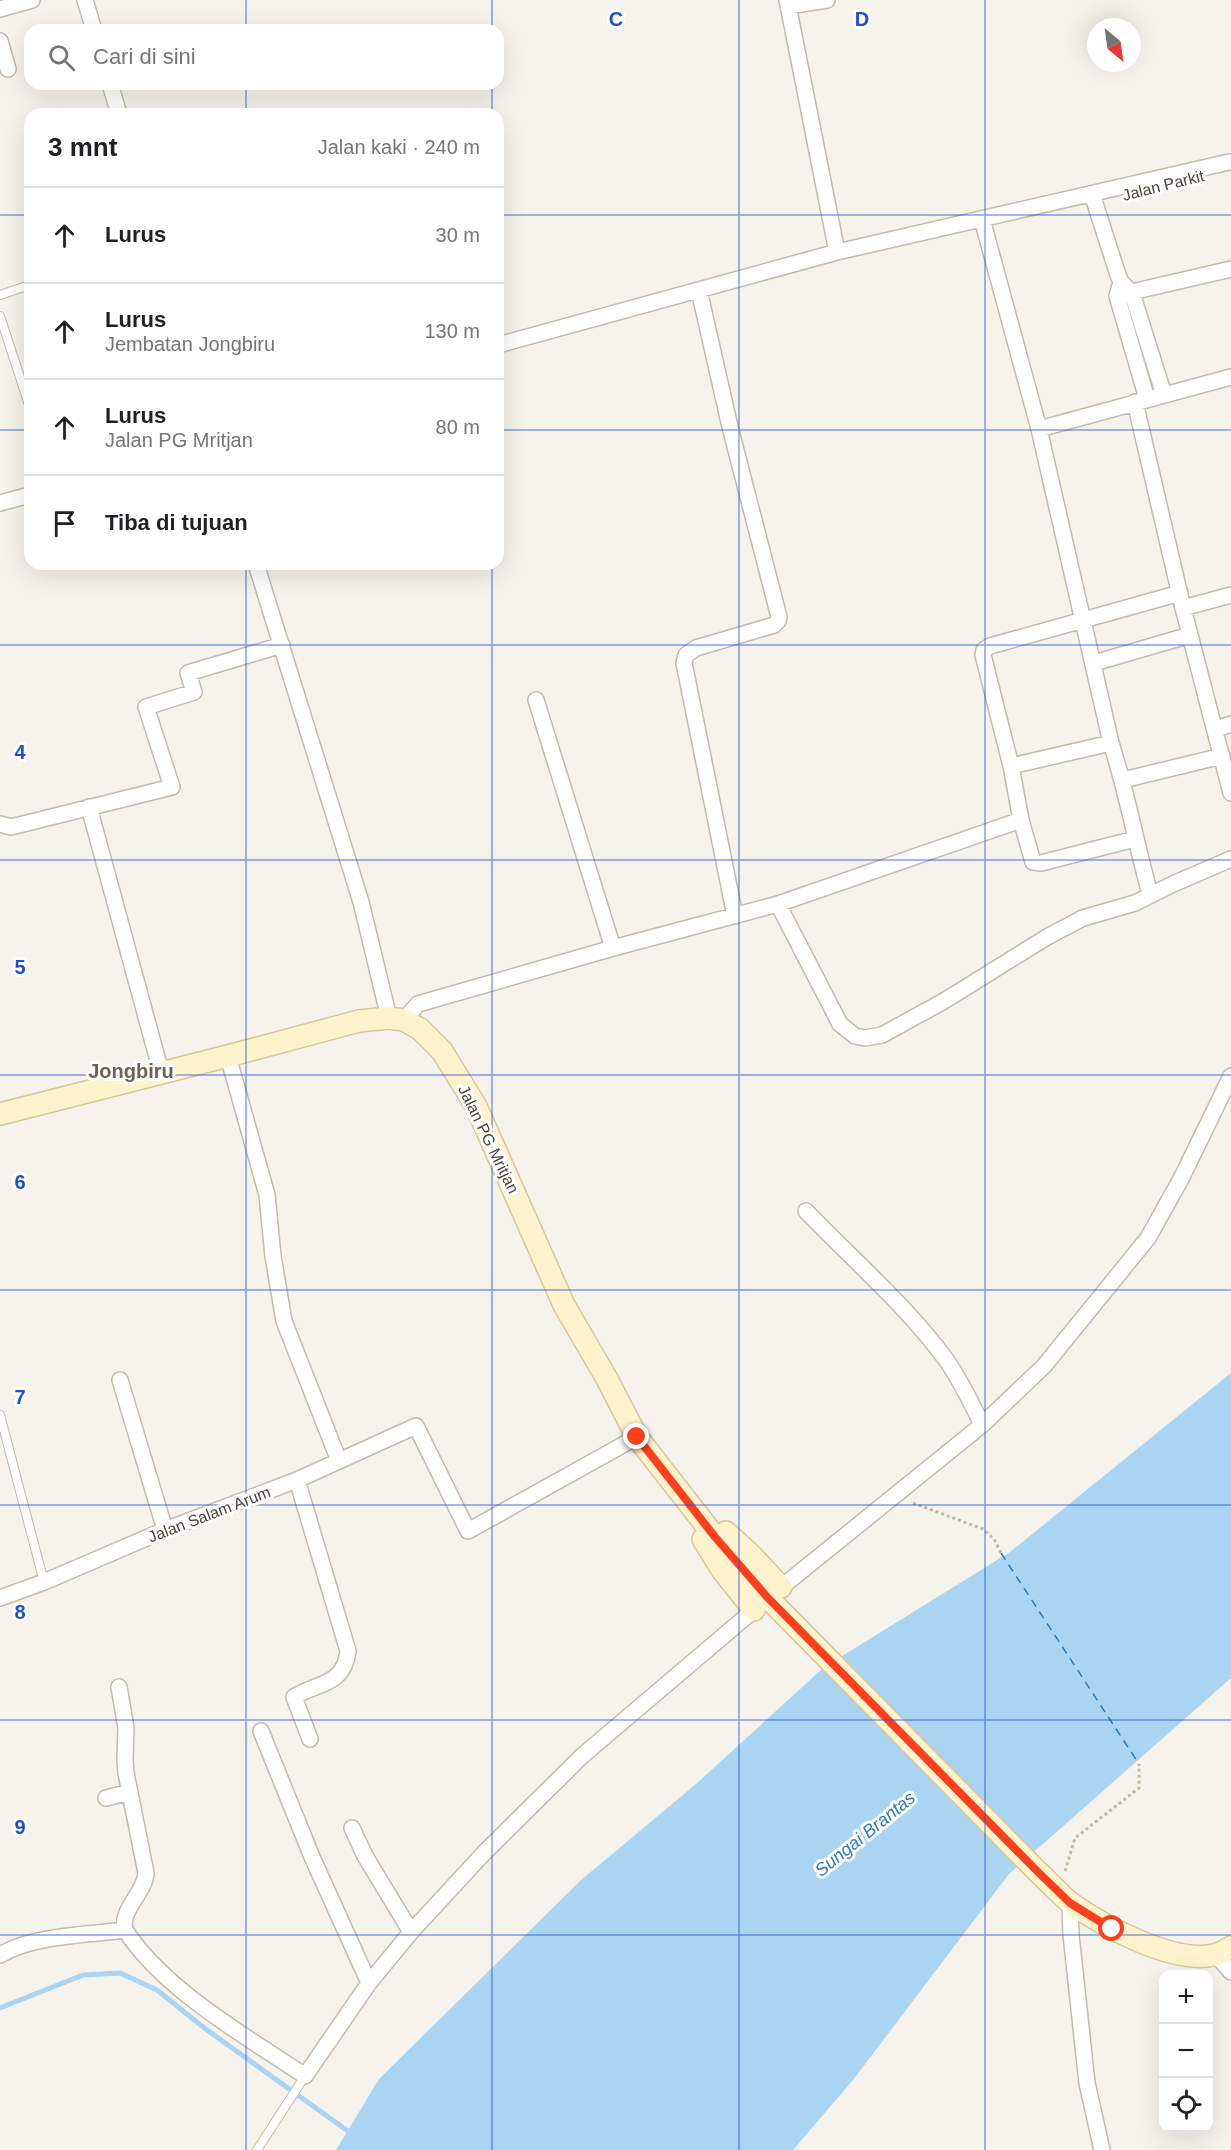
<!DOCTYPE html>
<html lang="id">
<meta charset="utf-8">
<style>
:root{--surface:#fff;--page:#f2f2f2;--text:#202124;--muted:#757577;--line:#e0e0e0}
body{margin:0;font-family:Helvetica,sans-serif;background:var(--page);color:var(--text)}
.controls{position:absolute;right:18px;bottom:18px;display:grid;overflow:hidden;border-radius:12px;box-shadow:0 6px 24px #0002}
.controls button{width:54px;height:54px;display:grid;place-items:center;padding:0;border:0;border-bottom:2px solid var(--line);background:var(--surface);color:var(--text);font:30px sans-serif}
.compass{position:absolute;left:1087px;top:18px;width:54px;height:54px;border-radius:50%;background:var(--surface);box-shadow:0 6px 24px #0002;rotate:151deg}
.stop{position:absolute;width:18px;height:18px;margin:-14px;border:4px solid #fc3f1d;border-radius:50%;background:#fff}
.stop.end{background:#fc3f1d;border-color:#fff;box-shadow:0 2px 6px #0008}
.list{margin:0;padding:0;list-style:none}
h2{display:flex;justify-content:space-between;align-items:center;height:78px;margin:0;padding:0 24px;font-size:26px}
h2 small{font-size:20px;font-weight:400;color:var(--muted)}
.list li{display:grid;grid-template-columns:39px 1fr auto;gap:18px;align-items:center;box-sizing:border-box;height:96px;padding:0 24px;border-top:2px solid var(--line)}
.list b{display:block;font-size:22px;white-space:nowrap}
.list p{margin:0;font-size:20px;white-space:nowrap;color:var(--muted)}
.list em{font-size:20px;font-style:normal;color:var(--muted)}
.icon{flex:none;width:33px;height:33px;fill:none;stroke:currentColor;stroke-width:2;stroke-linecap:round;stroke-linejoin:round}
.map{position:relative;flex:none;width:1231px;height:2150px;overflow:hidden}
.search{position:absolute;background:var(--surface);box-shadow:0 6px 24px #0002;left:24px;top:24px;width:480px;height:66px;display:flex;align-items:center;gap:15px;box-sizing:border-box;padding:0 21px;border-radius:18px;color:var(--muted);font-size:22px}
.panel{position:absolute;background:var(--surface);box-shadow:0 6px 24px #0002;left:24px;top:108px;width:480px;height:462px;border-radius:18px}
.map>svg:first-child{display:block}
.water{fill:#a9d4f2}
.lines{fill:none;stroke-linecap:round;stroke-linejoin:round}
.stream{stroke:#a9d4f2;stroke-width:5}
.ferry{stroke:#2e7ab2;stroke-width:1.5;stroke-dasharray:8 6;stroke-linecap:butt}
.lane-casing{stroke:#c2bbae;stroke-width:10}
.street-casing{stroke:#c2bbae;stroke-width:18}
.secondary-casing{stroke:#d6c79b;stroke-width:24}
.path{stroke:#c4b79f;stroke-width:3;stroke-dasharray:3 3;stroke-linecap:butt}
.lane{stroke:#fff;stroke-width:8}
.street{stroke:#fff;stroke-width:15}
.secondary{stroke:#fff3cd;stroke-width:21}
.route{stroke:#fc3f1d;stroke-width:8}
.grid{fill:none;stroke:#1d4ed8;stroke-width:1.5;stroke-opacity:0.55}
.labels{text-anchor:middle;stroke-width:6;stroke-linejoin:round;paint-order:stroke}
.street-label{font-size:16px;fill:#4b4439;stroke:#fff}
.water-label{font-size:18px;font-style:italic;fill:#2e7ab2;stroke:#fff}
.quarter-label{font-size:20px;font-weight:bold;fill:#6e6250;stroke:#fff}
.grid-label{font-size:20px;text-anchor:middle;font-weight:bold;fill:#1d4ed8;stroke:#fff;stroke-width:6;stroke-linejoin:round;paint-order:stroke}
</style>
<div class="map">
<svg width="1231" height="2150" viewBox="0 0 1231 2150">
<rect width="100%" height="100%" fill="#f6f3ec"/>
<path class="water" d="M1231,1373v305l-222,196 -156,206 -60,70h-457l43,-71 201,-198 116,-97 127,-116 187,-116z"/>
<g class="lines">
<path class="stream" d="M0,2008l83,-33 37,-2 37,17 46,37 149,107"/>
<path class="ferry" d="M1001,1553l138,211"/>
<defs>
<path id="lane" d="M0,295l30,-10
M0,316l30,92
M0,1415l44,167
M257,2150l48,-74"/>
<path id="street" d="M85,0l9,30
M787,0l50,252
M788,6l39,-6
M0,9l32,-9
M0,41l8,28
M110,84l9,30
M1092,194l26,81 3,7 11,11 32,102
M982,219l57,210 72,314c16,49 25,101 39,151
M1121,282l-4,14 30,103
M699,290l31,137 49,190 -1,4 -4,4 -78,23 -10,7 -2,8 51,253
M1123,294l108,-25
M498,345l339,-93 392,-90
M1135,402l48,206 48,185
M1039,429l192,-52
M0,503l30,-8
M256,564l105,338 28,116
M1183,608l48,-13
M1094,663l96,-28
M536,700l77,248
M1216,729l15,-5
M1011,766l100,-23
M1123,780l99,-24
M89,807l72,265
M0,824l11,3 161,-40 -26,-80 48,-15 -6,-19 94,-28
M1135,839l-94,24 -8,-1 -12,-42 -10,-54 -28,-111 1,-5 6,-4 190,-53
M778,904l243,-84
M404,1020l14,-16 195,-56 165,-44 62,120 15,12 10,2 17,-3 62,-34 103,-64 36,-19 52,-15 38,-19 58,-25
M228,1056l39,139 6,61 11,65 55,140
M806,1211c47,49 101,95 141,150 14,20 25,43 35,64
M120,1380l45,150
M297,1480l51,171c-4,35 -30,31 -54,46l16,42
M0,1598l44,-16 121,-52 132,-50 119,-54 52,105 169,-94
M119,1687l7,41 -1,31 1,14 20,100c-1,20 -26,36 -21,57 40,61 121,106 180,146l64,-93 42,-51 73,-79 98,-97 186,-158 214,-173 62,-59 104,-128 34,-61 49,-101
M261,1731l51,126 57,126
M106,1798l24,-6
M352,1828l13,28 46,76
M1070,1903l1,32 16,148 15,67
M0,1955c33,-20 87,-20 125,-25
M1216,1955l15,17"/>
<path id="secondary" d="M0,1114l228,-58 131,-35 30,-3 15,2 16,9 22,22 34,55 88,199 43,74 30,58 78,100 53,61 270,274c11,10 22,23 34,32 33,23 101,60 142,51 6,-1 12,-5 17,-8
M726,1532l25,23 30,32
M703,1539l19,31 32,40"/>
</defs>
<use href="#lane" class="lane-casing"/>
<use href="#street" class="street-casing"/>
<use href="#secondary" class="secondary-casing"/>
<path class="path" d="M913,1503l70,26 11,10 7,14
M1065,1871l10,-33 64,-50v-24"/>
<use href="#lane" class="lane"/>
<use href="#street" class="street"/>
<use href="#secondary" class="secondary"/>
</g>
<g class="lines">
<path class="route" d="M637,1437l78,100 53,61 270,274 32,31 42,26"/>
</g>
<path class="grid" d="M246,0v30M492,0v30M739,0v2150M985,0v2150M246,84v30M492,84v30M0,215h30M498,215h733M0,430h30M498,430h733M246,564v1586M492,564v1586M0,645h1231M0,860h1231M0,1075h1231M0,1290h1231M0,1505h1231M0,1720h1231M0,1935h1231"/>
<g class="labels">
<g class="street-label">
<text transform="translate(1163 185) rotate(-14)" y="6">Jalan Parkit</text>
<text transform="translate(489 1139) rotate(64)" y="6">Jalan PG Mritjan</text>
<text transform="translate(209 1514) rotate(-21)" y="6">Jalan Salam Arum</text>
</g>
<g class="water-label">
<text transform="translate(865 1834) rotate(-39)" y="6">Sungai Brantas</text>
</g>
<g class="quarter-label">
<text x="131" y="1078">Jongbiru</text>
</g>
</g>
<g class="grid-label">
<text x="616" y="26">C</text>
<text x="862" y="26">D</text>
<text x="20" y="759">4</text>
<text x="20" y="974">5</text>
<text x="20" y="1189">6</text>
<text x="20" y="1404">7</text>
<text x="20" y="1619">8</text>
<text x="20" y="1834">9</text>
</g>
</svg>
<div class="controls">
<button>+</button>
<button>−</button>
<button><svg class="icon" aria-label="locate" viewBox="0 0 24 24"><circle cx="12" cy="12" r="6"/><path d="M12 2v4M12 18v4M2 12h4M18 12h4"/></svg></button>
</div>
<svg class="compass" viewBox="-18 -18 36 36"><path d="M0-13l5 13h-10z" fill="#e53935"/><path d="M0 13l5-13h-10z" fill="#757577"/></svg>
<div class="stop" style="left:1112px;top:1929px"></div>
<div class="stop end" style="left:637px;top:1437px"></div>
<div class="search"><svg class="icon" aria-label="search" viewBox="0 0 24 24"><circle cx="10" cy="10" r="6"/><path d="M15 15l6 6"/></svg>Cari di sini</div>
<section class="panel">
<h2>3 mnt<small>Jalan kaki · 240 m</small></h2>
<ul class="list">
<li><svg class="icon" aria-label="ahead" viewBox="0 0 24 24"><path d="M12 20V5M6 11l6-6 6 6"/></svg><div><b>Lurus</b></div><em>30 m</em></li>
<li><svg class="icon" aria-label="ahead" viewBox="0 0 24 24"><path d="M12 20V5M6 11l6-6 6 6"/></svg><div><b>Lurus</b><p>Jembatan Jongbiru</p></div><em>130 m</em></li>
<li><svg class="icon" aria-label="ahead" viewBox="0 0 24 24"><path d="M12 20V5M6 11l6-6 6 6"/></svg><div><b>Lurus</b><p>Jalan PG Mritjan</p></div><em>80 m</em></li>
<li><svg class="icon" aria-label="arrive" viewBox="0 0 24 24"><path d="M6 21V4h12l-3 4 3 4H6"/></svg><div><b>Tiba di tujuan</b></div></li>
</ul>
</section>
</div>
